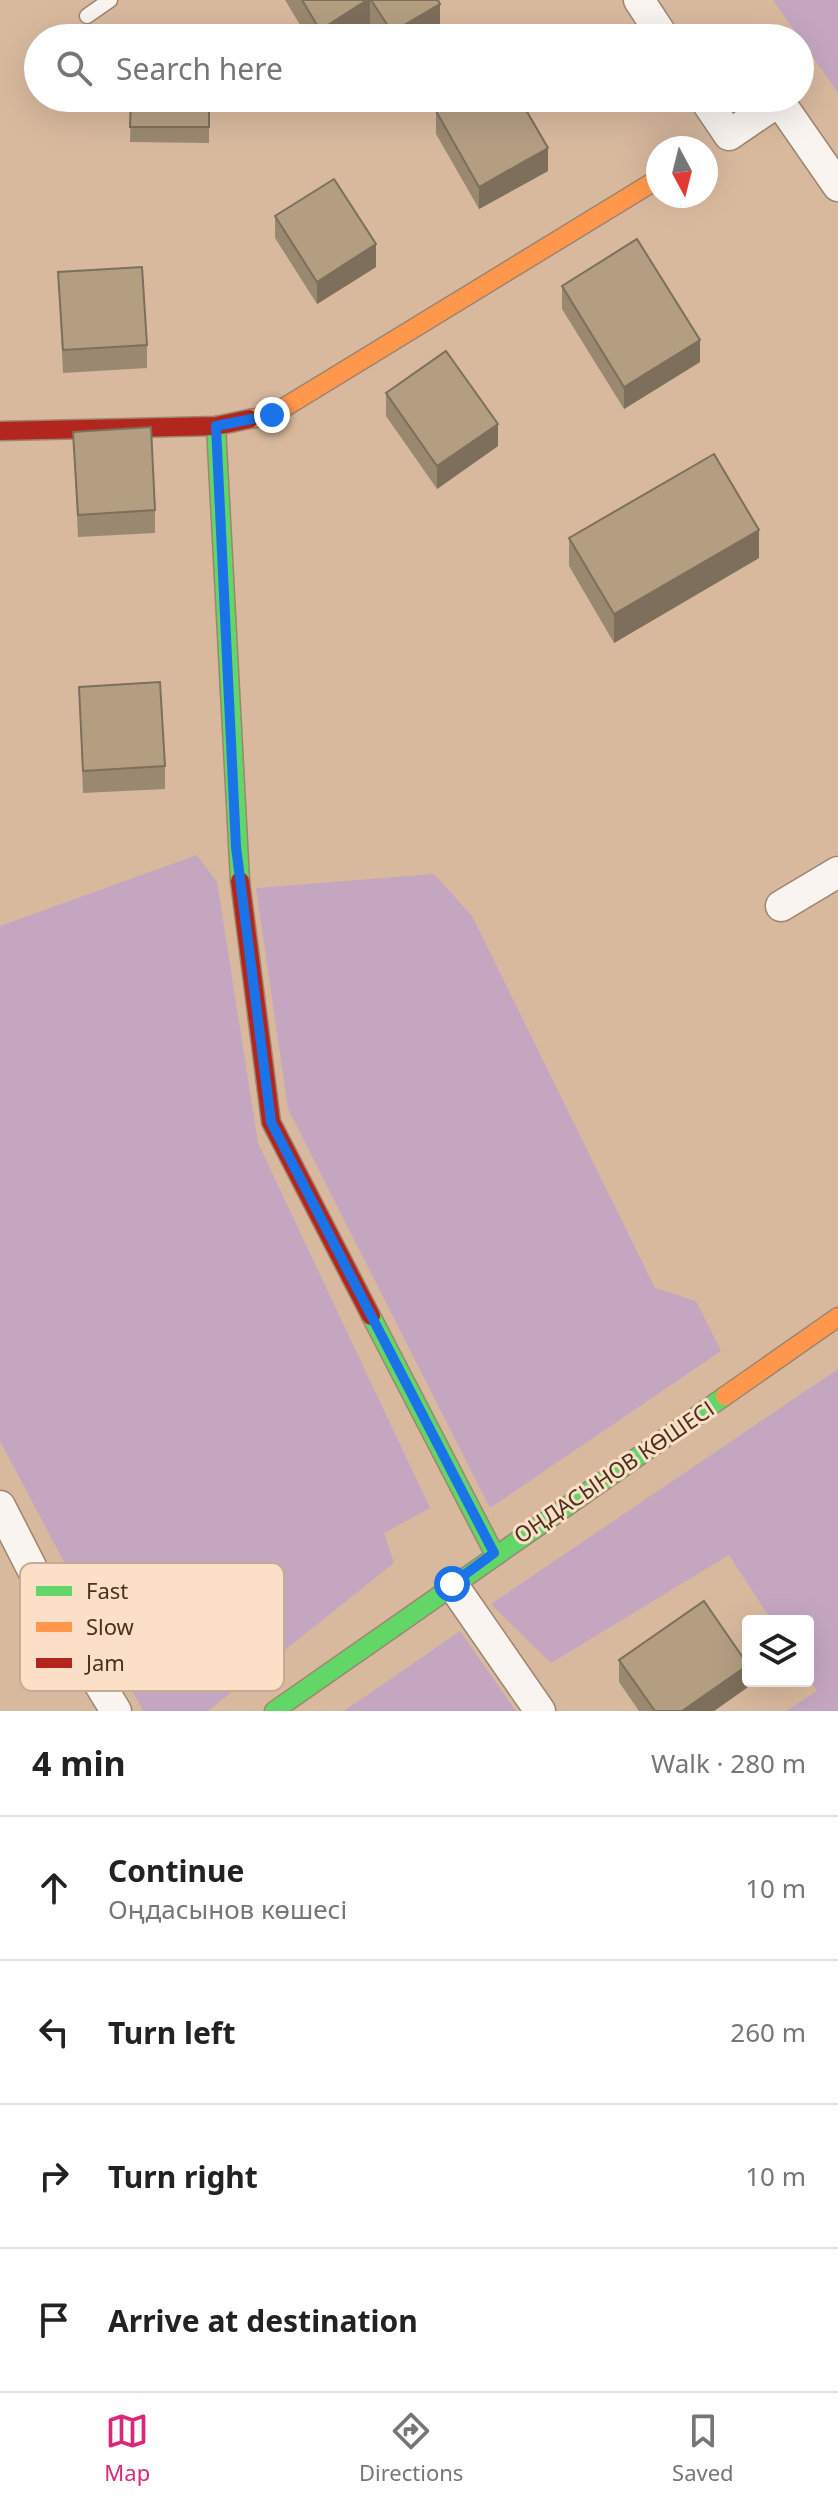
<!DOCTYPE html>
<meta charset="utf-8">
<style>
:root{--surface:#fff;--page:#f6f6f6;--text:#222;--muted:#767676;--line:#e0e0e0;--accent:#db2777}
body{margin:0;font-family:"Noto Sans",sans-serif;background:var(--page);color:var(--text)}
.controls{position:absolute;right:24px;bottom:24px;display:grid;overflow:hidden;border-radius:8px;box-shadow:0 8px 32px #0002}
.controls button{width:72px;height:72px;display:grid;place-items:center;padding:0;border:0;border-bottom:2px solid var(--line);background:var(--surface);color:var(--text);font:40px sans-serif}
.compass{position:absolute;left:646px;top:136px;width:72px;height:72px;border-radius:50%;background:var(--surface);box-shadow:0 8px 32px #0002;rotate:173deg}
.stop{position:absolute;width:24px;height:24px;margin:-18px;border:6px solid #1a73e8;border-radius:50%;background:#fff}
.stop.end{background:#1a73e8;border-color:#fff;box-shadow:0 2px 8px #0008}
.list{margin:0;padding:0;list-style:none}
h2{display:flex;justify-content:space-between;align-items:center;height:104px;margin:0;padding:0 32px;font-size:34px}
h2 small{font-size:26px;font-weight:400;color:var(--muted)}
.list li{display:grid;grid-template-columns:52px 1fr auto;gap:24px;align-items:center;box-sizing:border-box;height:144px;padding:0 32px;border-top:2px solid var(--line)}
.list b{display:block;font-size:30px;white-space:nowrap}
.list p{margin:0;font-size:26px;white-space:nowrap;color:var(--muted)}
.list em{font-size:26px;font-style:normal;color:var(--muted)}
.icon{flex:none;width:44px;height:44px;fill:none;stroke:currentColor;stroke-width:2;stroke-linecap:round;stroke-linejoin:round}
.map{position:relative;flex:none;width:838px;height:1711px;overflow:hidden}
.search{position:absolute;background:var(--surface);box-shadow:0 8px 32px #0002;left:24px;right:24px;top:24px;height:88px;display:flex;align-items:center;gap:20px;box-sizing:border-box;padding:0 28px;border-radius:44px;color:var(--muted);font-size:30px}
.sheet{height:680px;background:var(--surface)}
nav{display:flex;justify-content:space-around;align-items:center;box-sizing:border-box;height:112px;border-top:2px solid var(--line);background:var(--surface);font-size:22px;color:var(--muted)}
nav a{display:grid;justify-items:center;gap:4px}
nav .on{color:var(--accent)}
.map>svg:first-child{display:block}
.green{fill:#c4a6c1}
.lines{fill:none;stroke-linecap:round;stroke-linejoin:round}
.lane-casing{stroke:#9d856f;stroke-width:17}
.street-casing{stroke:#9d856f;stroke-width:33}
.fast-casing{stroke:#9d856f;stroke-width:21}
.slow-casing{stroke:#9d856f;stroke-width:21}
.jam-casing{stroke:#9d856f;stroke-width:21}
.lane{stroke:#f9f4f0;stroke-width:14}
.street{stroke:#f9f4f0;stroke-width:30}
.fast{stroke:#63d668;stroke-width:18}
.slow{stroke:#ff974d;stroke-width:18}
.jam{stroke:#b3261e;stroke-width:18}
.wall{fill:#9a8870}
.shaded-wall{fill:#7d6f5b}
.building{fill:#b39e82;stroke:#7d6f5b;stroke-width:2}
.route{stroke:#1a73e8;stroke-width:10}
.labels{text-anchor:middle;stroke-width:6;stroke-linejoin:round;paint-order:stroke}
.street-label{font-size:22px;fill:#48321e;stroke:#fcdfc7}
.key{fill:#fcdfc7;stroke:#c6ab94;stroke-width:2}
.key-label{font-size:22px;fill:#48321e}
</style>
<div class="map">
<svg width="838" height="1711" viewBox="0 0 838 1711">
<rect width="100%" height="100%" fill="#d8b99e"/>
<path class="green" d="M773,0h65v93z
M197,855l20,27 41,261 172,365 -46,25 10,30 -186,148h-65l-143,-270v-515z
M434,874l38,42 183,372 41,13 25,50 -231,157 -202,-399 -32,-221z
M838,1369v342h-52l31,-20 -9,-14v-56h-36l-43,-66 -178,108 -60,-59z
M460,1631l56,80h-172z"/>
<g class="lines">
<defs>
<path id="lane" d="M87,16l23,-16"/>
<path id="street" d="M639,0l25,38
M704,98l25,37 50,-34 59,85
M781,906l57,-34
M0,1506l48,94 68,111
M452,1584l88,127"/>
<path id="fast" d="M216,426l24,455
M371,1316l123,237
M274,1711l451,-315"/>
<path id="slow" d="M249,419l23,-4 386,-236
M725,1396l113,-79"/>
<path id="jam" d="M0,431l216,-5 33,-7
M240,881l31,241 100,194"/>
</defs>
<use href="#lane" class="lane-casing"/>
<use href="#street" class="street-casing"/>
<use href="#fast" class="fast-casing"/>
<use href="#slow" class="slow-casing"/>
<use href="#jam" class="jam-casing"/>
<use href="#lane" class="lane"/>
<use href="#street" class="street"/>
<use href="#fast" class="fast"/>
<use href="#slow" class="slow"/>
<use href="#jam" class="jam"/>
</g>
<path class="wall" d="M285,0h153l2,32 -10,6h-52l-8,-12 -18,12h-44z
M131,98h78v45l-79,-1z
M436,111l112,60 -69,38 -43,-75z
M275,216l101,51 -59,37 -42,-66z
M58,272l89,73v23l-84,5z
M562,286l138,76 -76,47 -62,-100z
M386,393l112,53 -61,43 -51,-73z
M73,432l82,78v23l-77,4z
M569,538l190,20 -145,85 -45,-77z
M79,687l86,79v23l-82,4z
M619,1660l129,27 -34,24h-75l-20,-29z"/>
<path class="shaded-wall" d="M367,0h3v26l-18,12h-32v-8z
M440,4v28l-10,6h-38v-6z
M548,148v23l-69,38v-22z
M376,244v23l-59,37v-22z
M700,340v22l-76,47v-22z
M498,424v22l-61,43v-23z
M759,530v28l-145,85v-29z
M748,1665v22l-34,24h-32z"/>
<path class="building" d="M302,0h65l-47,30z
M371,0h67l2,4 -48,28z
M131,98h78v29h-79z
M460,98h59l29,50 -69,39 -43,-76z
M334,179l42,65 -59,38 -42,-66z
M637,239l63,101 -76,47 -62,-101z
M142,267l5,78 -84,5 -5,-78z
M446,351l52,73 -61,42 -51,-73z
M151,427l4,83 -77,5 -5,-83z
M714,454l45,76 -145,84 -45,-76z
M160,682l5,84 -82,5 -4,-84z
M704,1601l44,64 -66,46h-27l-36,-51z"/>
<g class="lines">
<path class="route" d="M272,415l-56,11 20,421 35,275 223,431 -42,31"/>
</g>
<g class="labels">
<g class="street-label">
<text transform="translate(614 1472) rotate(-34)" y="8">ОҢДАСЫНОВ КӨШЕСІ</text>
</g>
</g>
<rect x="20" y="1563" width="264" height="128" rx="12" class="key"/>
<rect x="36" y="1586" width="36" height="10" fill="#63d668"/>
<rect x="36" y="1622" width="36" height="10" fill="#ff974d"/>
<rect x="36" y="1658" width="36" height="10" fill="#b3261e"/>
<g class="key-label">
<text x="86" y="1599">Fast</text>
<text x="86" y="1635">Slow</text>
<text x="86" y="1671">Jam</text>
</g>
</svg>
<div class="controls">
<button><svg class="icon" aria-label="layers" viewBox="0 0 24 24"><path d="M12 4l9 5-9 5-9-5zM3 14l9 5 9-5"/></svg></button>
</div>
<svg class="compass" viewBox="-18 -18 36 36"><path d="M0-13l5 13h-10z" fill="#e53935"/><path d="M0 13l5-13h-10z" fill="#767676"/></svg>
<div class="stop" style="left:452px;top:1584px"></div>
<div class="stop end" style="left:272px;top:415px"></div>
<div class="search"><svg class="icon" aria-label="search" viewBox="0 0 24 24"><circle cx="10" cy="10" r="6"/><path d="M15 15l6 6"/></svg>Search here</div>
</div>
<section class="sheet">
<h2>4 min<small>Walk · 280 m</small></h2>
<ul class="list">
<li><svg class="icon" aria-label="ahead" viewBox="0 0 24 24"><path d="M12 20V5M6 11l6-6 6 6"/></svg><div><b>Continue</b><p>Оңдасынов көшесі</p></div><em>10 m</em></li>
<li><svg class="icon" aria-label="left" viewBox="0 0 24 24"><path d="M17 20v-9H6M10 6l-5 5 5 5"/></svg><div><b>Turn left</b></div><em>260 m</em></li>
<li><svg class="icon" aria-label="right" viewBox="0 0 24 24"><path d="M7 20v-9h11M14 6l5 5-5 5"/></svg><div><b>Turn right</b></div><em>10 m</em></li>
<li><svg class="icon" aria-label="arrive" viewBox="0 0 24 24"><path d="M6 21V4h12l-3 4 3 4H6"/></svg><div><b>Arrive at destination</b></div></li>
</ul>
</section>
<nav>
<a class="on"><svg class="icon" aria-label="map" viewBox="0 0 24 24"><path d="M3 6l6-2 6 2 6-2v14l-6 2-6-2-6 2zM9 4v14M15 6v14"/></svg>Map</a>
<a><svg class="icon" aria-label="directions" viewBox="0 0 24 24"><path d="M12 3l9 9-9 9-9-9zM9 14v-3h6M13 9l2 2-2 2"/></svg>Directions</a>
<a><svg class="icon" aria-label="saved" viewBox="0 0 24 24"><path d="M7 4h10v16l-5-4-5 4z"/></svg>Saved</a>
</nav>
